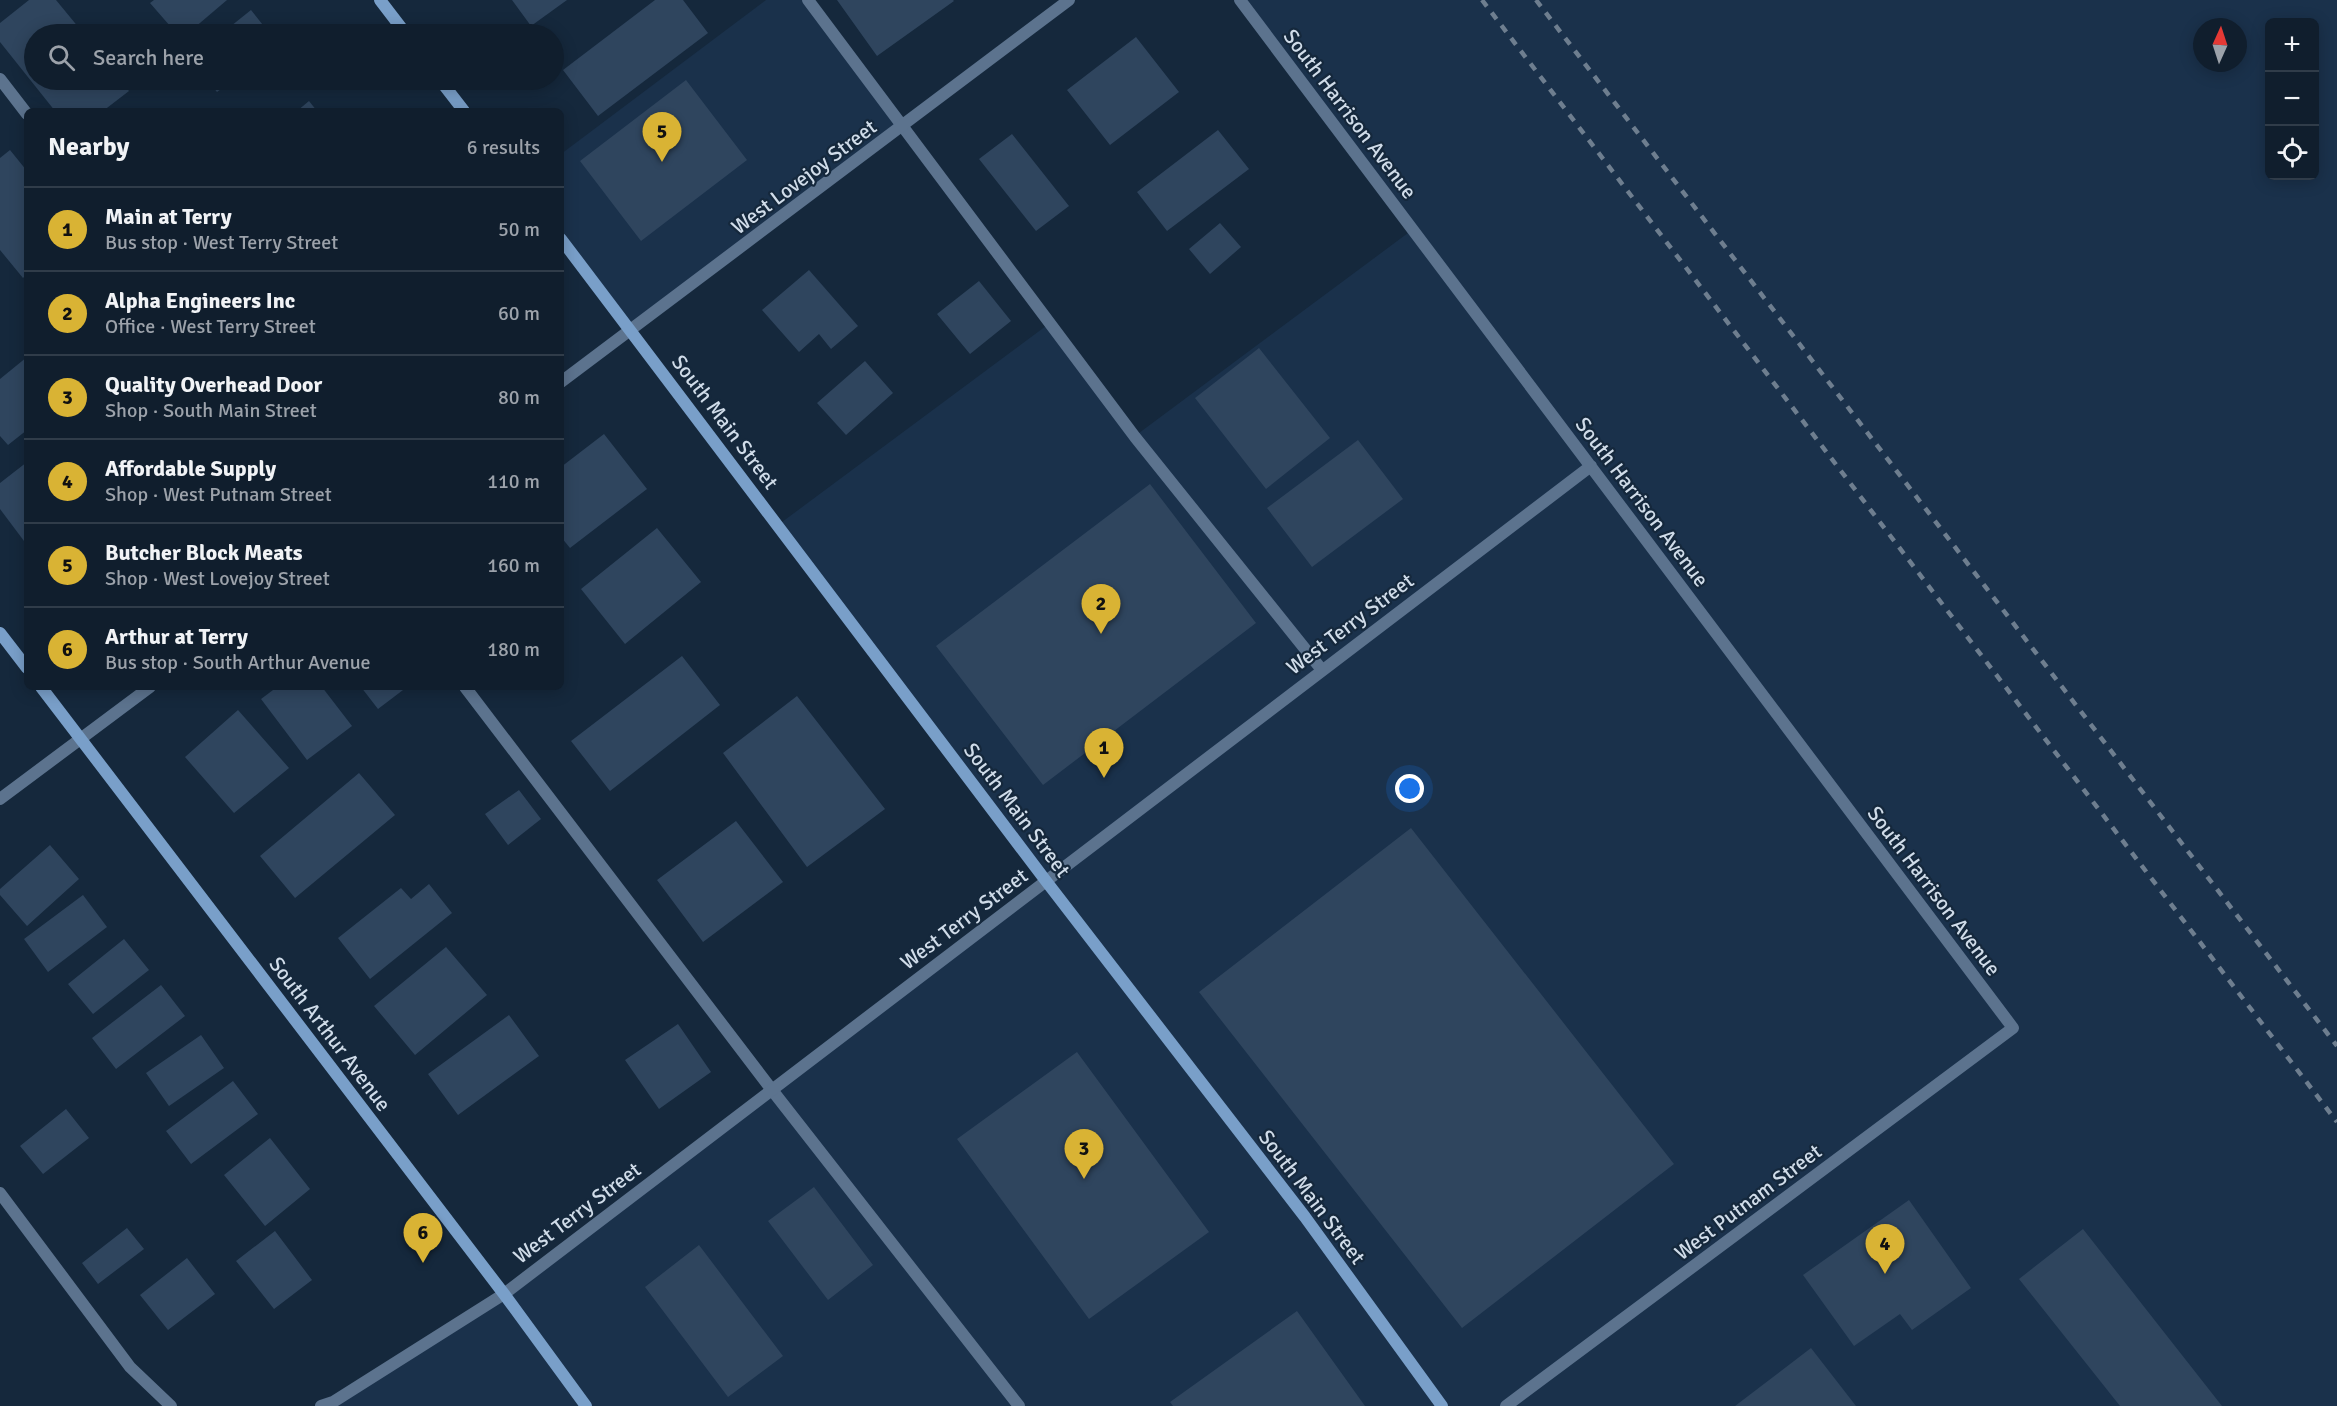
<!DOCTYPE html>
<meta charset="utf-8">
<style>
:root{--surface:#101e2d;--page:#192735;--text:#f1f3f6;--muted:#9ca2aa;--line:#303c49;--accent:#d9b334}
body{margin:0;font-family:Signika,sans-serif;background:var(--page);color:var(--text)}
.controls{position:absolute;right:18px;top:18px;display:grid;overflow:hidden;border-radius:9px;box-shadow:0 3px 15px #0003}
.controls button{width:54px;height:54px;display:grid;place-items:center;padding:0;border:0;border-bottom:2px solid var(--line);background:var(--surface);color:var(--text);font:30px sans-serif}
.compass{position:absolute;left:2193px;top:18px;width:54px;height:54px;border-radius:50%;background:var(--surface);box-shadow:0 3px 15px #0003;rotate:3deg}
.you{position:absolute;left:1410px;top:789px;width:21px;height:21px;margin:-15px;border:4px solid #fff;border-radius:50%;background:#1a73e8;box-shadow:0 0 0 9px #1a73e833}
.badge{display:grid;place-items:center;width:39px;height:39px;border-radius:50%;background:var(--accent);color:#111;font-size:20px;font-weight:700}
.pin{position:absolute;translate:-50% -50px;filter:drop-shadow(0 2px 3px #0008)}
.pin::after{content:'';position:absolute;top:32px;width:21px;height:18px;background:inherit;clip-path:polygon(0 0,100% 0,50% 100%)}
.list{margin:0;padding:0;list-style:none}
h2{display:flex;justify-content:space-between;align-items:center;height:78px;margin:0;padding:0 24px;font-size:26px}
h2 small{font-size:20px;font-weight:400;color:var(--muted)}
.list li{display:grid;grid-template-columns:39px 1fr auto;gap:18px;align-items:center;box-sizing:border-box;height:84px;padding:0 24px;border-top:2px solid var(--line)}
.list b{display:block;font-size:22px;white-space:nowrap}
.list p{margin:0;font-size:20px;white-space:nowrap;color:var(--muted)}
.list em{font-size:20px;font-style:normal;color:var(--muted)}
.icon{flex:none;width:33px;height:33px;fill:none;stroke:currentColor;stroke-width:2;stroke-linecap:round;stroke-linejoin:round}
.map{position:relative;flex:none;width:2337px;height:1406px;overflow:hidden}
.search{position:absolute;background:var(--surface);box-shadow:0 3px 15px #0003;left:24px;top:24px;width:540px;height:66px;display:flex;align-items:center;gap:15px;box-sizing:border-box;padding:0 21px;border-radius:33px;color:var(--muted);font-size:22px}
.panel{position:absolute;background:var(--surface);box-shadow:0 3px 15px #0003;left:24px;top:108px;width:540px;height:582px;border-radius:9px}
.map>svg:first-child{display:block}
.built{fill:#1a314b;fill-rule:evenodd}
.building{fill:#2f455e}
.lines{fill:none;stroke-linecap:round;stroke-linejoin:round}
.lane{stroke:#5c738e;stroke-width:12}
.street{stroke:#5c738e;stroke-width:12}
.secondary{stroke:#799fc9;stroke-width:12}
.rail{stroke:#6e7e8f;stroke-width:4.5;stroke-dasharray:8 8;stroke-linecap:butt}
.labels{text-anchor:middle;stroke-width:4.5;stroke-linejoin:round;paint-order:stroke}
.street-label{font-size:21px;fill:#d0dce9;stroke:#15283c}
</style>
<div class="map">
<svg width="2337" height="1406" viewBox="0 0 2337 1406">
<rect width="100%" height="100%" fill="#15283c"/>
<path class="built" d="M766,0h42l95,126 -272,205 -70,-92v-85z
M1240,0h1097v1406h-2015l182,-112 542,-413 -268,-356 272,-202 85,113 277,-206zM2270,22h44v154h-44zM2202,27h36v36h-36z"/>
<path class="building" d="M29,0h27l28,34h-50v46h86l9,11 -26,20h-48l-55,-69v-19z
M154,0h73l-40,34h-10l-27,-31z
M512,0h55l-36,26z
M655,0h28l25,33 -110,83 -35,-46z
M837,0h116l1,1 -77,55z
M251,10l19,24h-49z
M1136,37l43,55 -69,53 -43,-55z
M207,80h26l-16,12z
M686,80l61,80 -106,81 -61,-80z
M309,101l8,10h-20z
M1218,130l31,39 -82,62 -30,-39z
M1012,134l57,72 -33,25 -57,-72z
M10,150l17,21v103l-4,4 -23,-28v-92z
M1220,223l21,24 -31,27 -21,-25z
M809,270l49,56 -27,23 -12,-15 -20,18 -37,-42z
M979,281l32,40 -41,33 -33,-40z
M1259,348l71,90 -64,51 -71,-91z
M27,357v73l-19,15 -8,-9v-57z
M865,361l28,32 -47,42 -29,-32z
M604,434l43,55 -77,59 -9,-11v-70z
M1358,440l45,59 -91,68 -45,-59z
M27,462v83l-27,-36v-26z
M1150,484l106,139 -213,162 -107,-139z
M657,528l44,54 -76,62 -44,-55z
M682,656l38,49 -110,86 -39,-50z
M277,687h45l30,39 -45,34 -46,-61z
M361,687h46l-29,22z
M797,696l88,113 -78,58 -84,-114z
M238,710l51,58 -55,45 -49,-56z
M359,773l36,42 -100,83 -35,-42z
M519,790l22,29 -33,26 -23,-31z
M736,821l47,61 -80,60 -46,-62z
M1411,828l263,336 -212,164 -263,-336z
M50,845l29,34 -52,47 -27,-31v-6z
M429,884l23,29 -82,66 -32,-41 63,-50 10,11z
M83,895l24,32 -59,45 -24,-33z
M124,939l25,31 -56,44 -25,-30z
M446,947l41,48 -72,60 -41,-49z
M161,985l24,31 -69,53 -24,-31z
M509,1015l30,41 -81,59 -30,-41z
M678,1024l33,48 -52,37 -34,-49z
M201,1035l23,33 -55,38 -23,-33z
M1077,1052l132,180 -120,87 -132,-180z
M233,1081l25,33 -67,50 -25,-33z
M66,1109l23,29 -46,36 -23,-28z
M270,1138l40,51 -45,37 -41,-51z
M814,1187l59,78 -45,35 -60,-79z
M1909,1200l62,88 -59,42 -12,-16 -46,32 -51,-71z
M127,1228l17,21 -46,35 -16,-21z
M2083,1229l139,177h-102l-101,-127z
M275,1231l37,49 -38,29 -38,-48z
M699,1245l84,111 -55,41 -83,-110z
M187,1258l28,36 -47,36 -28,-35z
M1297,1311l68,95h-192l-3,-4z
M1811,1348l45,58h-121z"/>
<g class="lines">
<path class="lane" d="M808,0l327,437 187,233
M0,79l27,35
M465,687l307,403 247,316
M0,1193l130,174 41,39
M321,1406l12,-4 171,-108"/>
<path class="street" d="M1240,0l773,1028 -507,378
M561,382l508,-382
M0,799l150,-112
M504,1294l1087,-828"/>
<path class="secondary" d="M380,0l26,34
M440,80l24,31
M561,239l485,642 259,336 137,189
M0,633l27,35
M41,687l463,607 82,112"/>
<path class="rail" d="M1482,0l855,1122
M1536,0l801,1046"/>
</g>
<g class="labels">
<g class="street-label">
<text transform="translate(1350 114) rotate(53)" y="7">South Harrison Avenue</text>
<text transform="translate(804 177) rotate(-37)" y="7">West Lovejoy Street</text>
<text transform="translate(725 422) rotate(53)" y="7">South Main Street</text>
<text transform="translate(1642 502) rotate(53)" y="7">South Harrison Avenue</text>
<text transform="translate(1350 624) rotate(-37)" y="7">West Terry Street</text>
<text transform="translate(1017 810) rotate(53)" y="7">South Main Street</text>
<text transform="translate(1934 891) rotate(53)" y="7">South Harrison Avenue</text>
<text transform="translate(964 919) rotate(-37)" y="7">West Terry Street</text>
<text transform="translate(330 1034) rotate(53)" y="7">South Arthur Avenue</text>
<text transform="translate(1312 1197) rotate(53)" y="7">South Main Street</text>
<text transform="translate(1748 1202) rotate(-37)" y="7">West Putnam Street</text>
<text transform="translate(577 1213) rotate(-37)" y="7">West Terry Street</text>
</g>
</g>
</svg>
<div class="controls">
<button>+</button>
<button>−</button>
<button><svg class="icon" aria-label="locate" viewBox="0 0 24 24"><circle cx="12" cy="12" r="6"/><path d="M12 2v4M12 18v4M2 12h4M18 12h4"/></svg></button>
</div>
<svg class="compass" viewBox="-18 -18 36 36"><path d="M0-13l5 13h-10z" fill="#e53935"/><path d="M0 13l5-13h-10z" fill="#9ca2aa"/></svg>
<div class="you"></div>
<div class="pin badge" style="left:1104px;top:778px">1</div>
<div class="pin badge" style="left:1101px;top:634px">2</div>
<div class="pin badge" style="left:1084px;top:1179px">3</div>
<div class="pin badge" style="left:1885px;top:1274px">4</div>
<div class="pin badge" style="left:662px;top:162px">5</div>
<div class="pin badge" style="left:423px;top:1263px">6</div>
<div class="search"><svg class="icon" aria-label="search" viewBox="0 0 24 24"><circle cx="10" cy="10" r="6"/><path d="M15 15l6 6"/></svg>Search here</div>
<section class="panel">
<h2>Nearby<small>6 results</small></h2>
<ul class="list">
<li><span class="badge">1</span><div><b>Main at Terry</b><p>Bus stop · West Terry Street</p></div><em>50 m</em></li>
<li><span class="badge">2</span><div><b>Alpha Engineers Inc</b><p>Office · West Terry Street</p></div><em>60 m</em></li>
<li><span class="badge">3</span><div><b>Quality Overhead Door</b><p>Shop · South Main Street</p></div><em>80 m</em></li>
<li><span class="badge">4</span><div><b>Affordable Supply</b><p>Shop · West Putnam Street</p></div><em>110 m</em></li>
<li><span class="badge">5</span><div><b>Butcher Block Meats</b><p>Shop · West Lovejoy Street</p></div><em>160 m</em></li>
<li><span class="badge">6</span><div><b>Arthur at Terry</b><p>Bus stop · South Arthur Avenue</p></div><em>180 m</em></li>
</ul>
</section>
</div>
